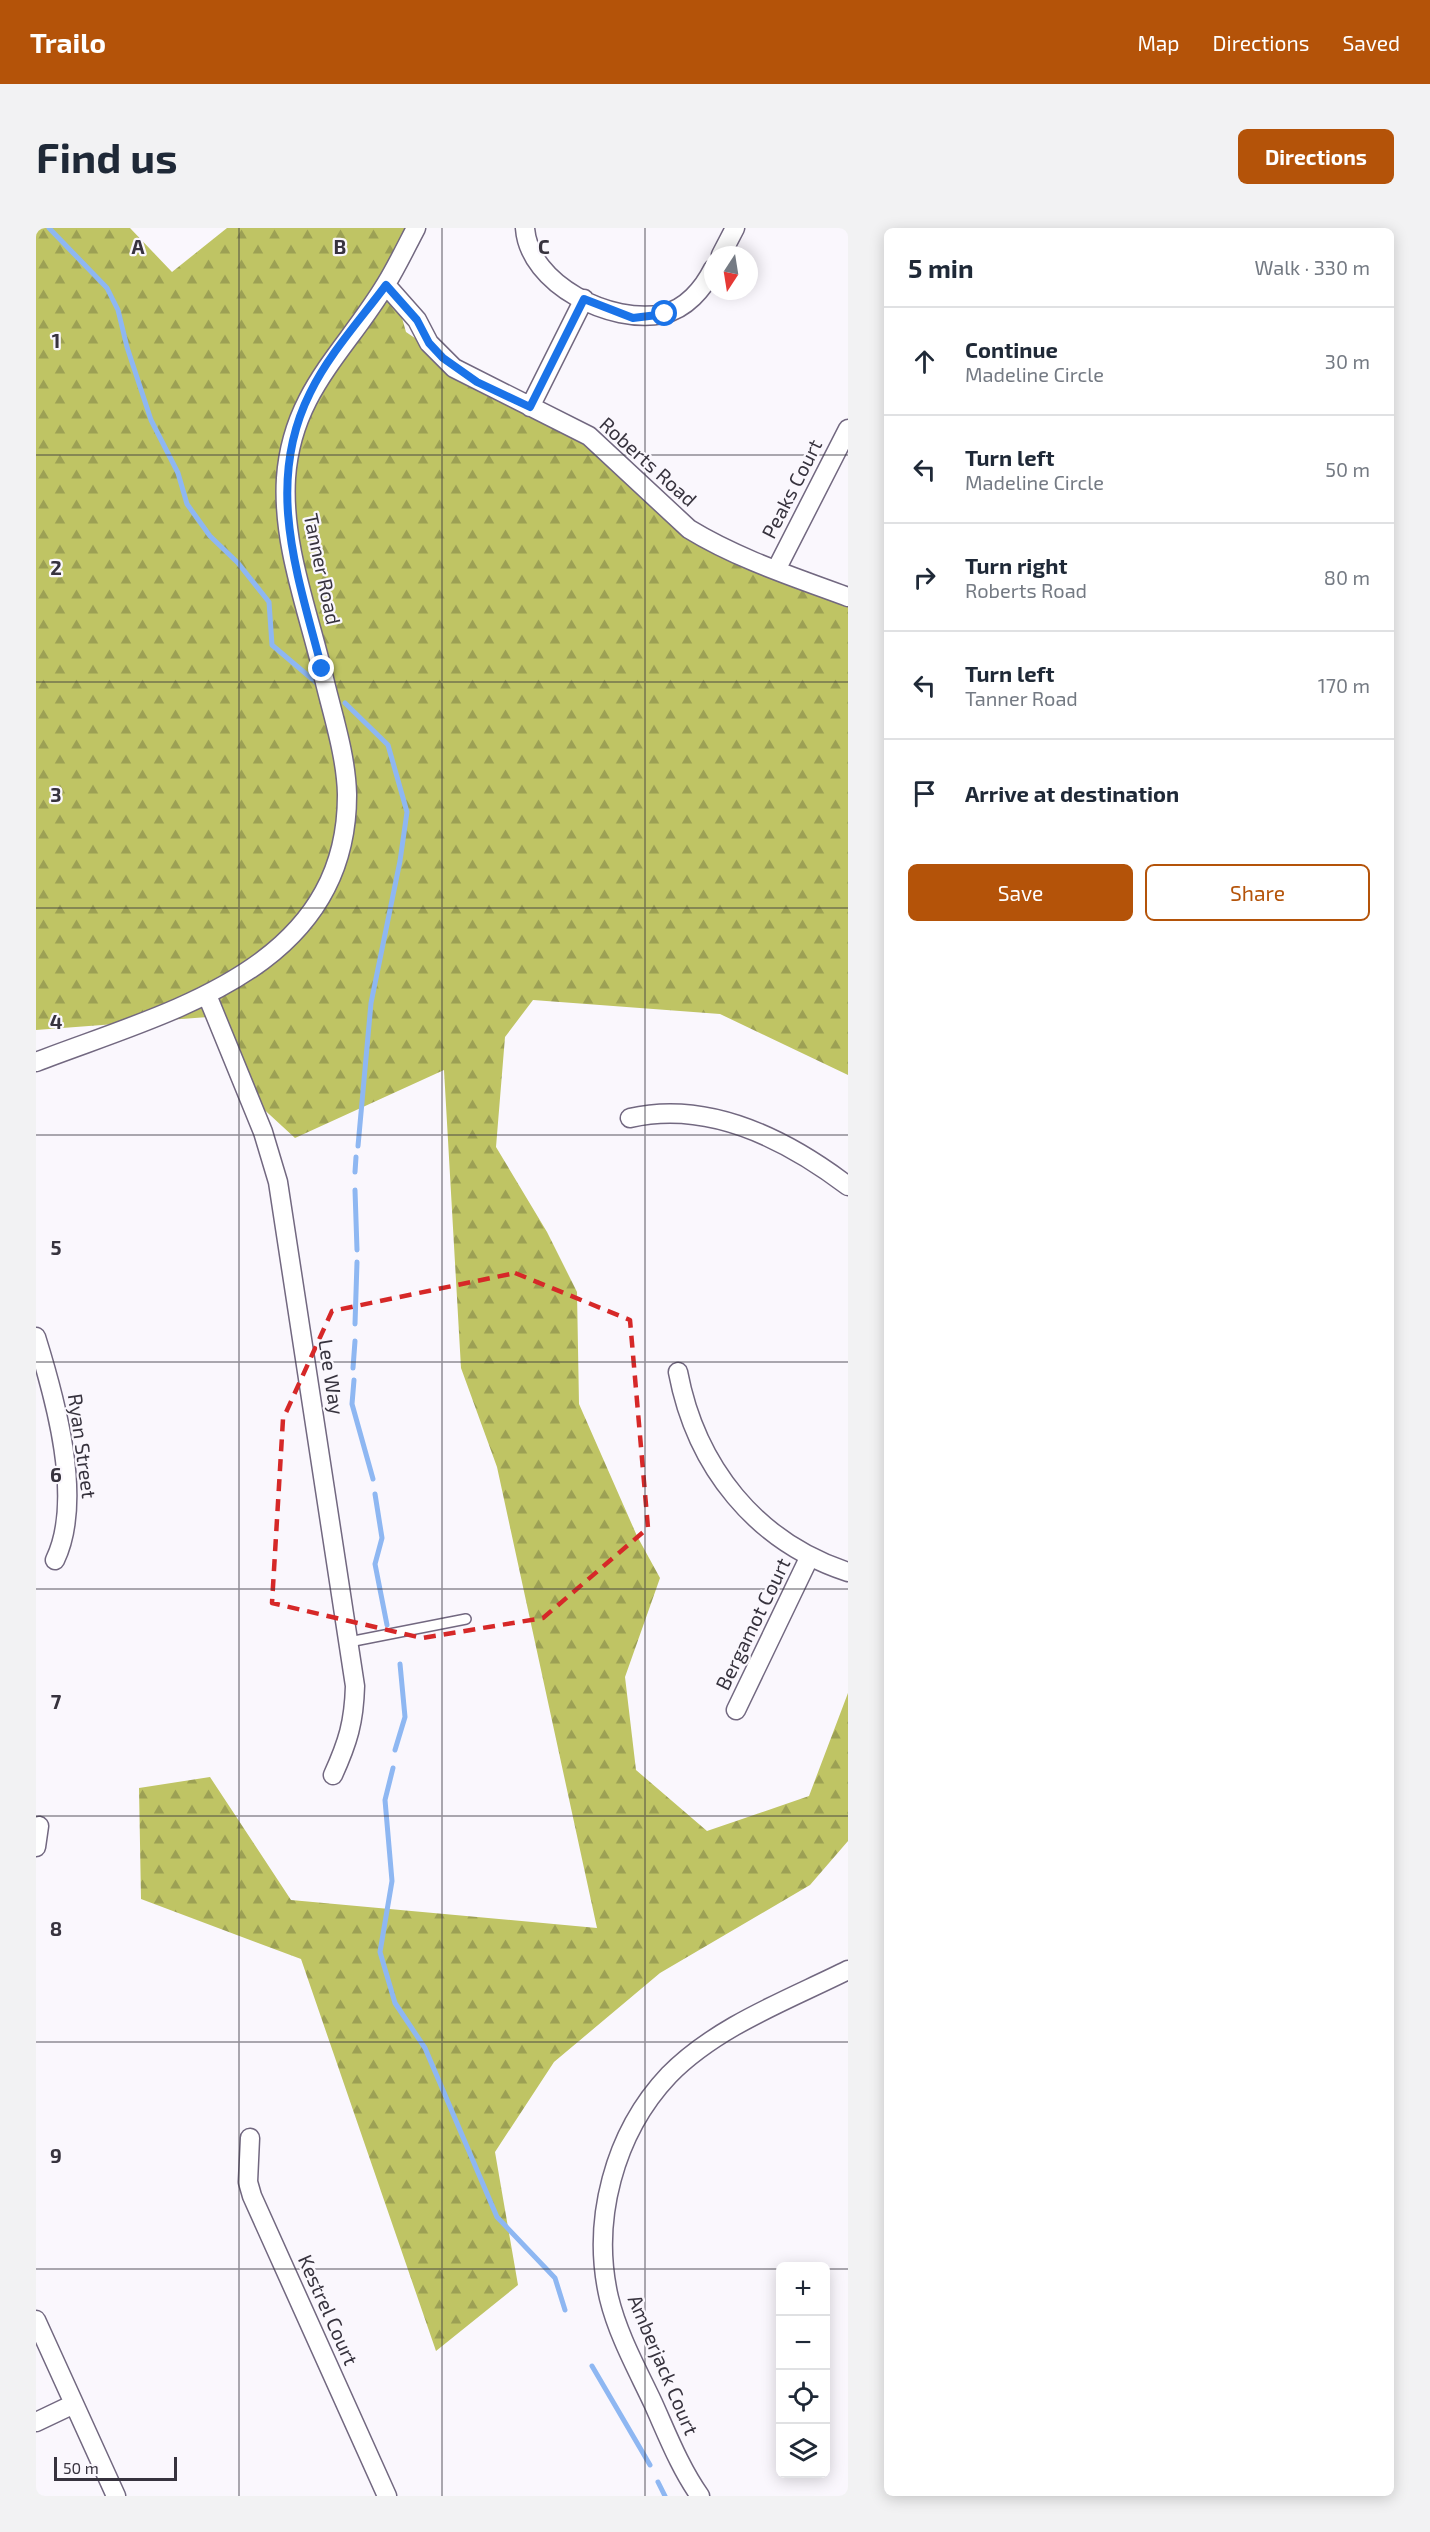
<!DOCTYPE html>
<meta charset="utf-8">
<style>
:root{--surface:#fff;--page:#f2f2f3;--text:#1f2937;--muted:#747a83;--line:#e0e1e3;--accent:#b45309}
body{margin:0;font-family:"Exo 2",sans-serif;background:var(--page);color:var(--text)}
.controls{position:absolute;right:18px;bottom:18px;display:grid;overflow:hidden;border-radius:9px;box-shadow:0 3px 15px #0003}
.controls button{width:54px;height:54px;display:grid;place-items:center;padding:0;border:0;border-bottom:2px solid var(--line);background:var(--surface);color:var(--text);font:30px sans-serif}
.compass{position:absolute;left:668px;top:18px;width:54px;height:54px;border-radius:50%;background:var(--surface);box-shadow:0 3px 15px #0003;rotate:192deg}
.scale{position:absolute;left:18px;bottom:15px;width:123px;box-sizing:border-box;padding-left:6px;border:3px solid #37333e;border-top:0;font-size:16px;line-height:21px;white-space:nowrap;color:#37333e;-webkit-text-stroke:4px #faf7fd;paint-order:stroke}
.stop{position:absolute;width:18px;height:18px;margin:-14px;border:4px solid #1a73e8;border-radius:50%;background:#fff}
.stop.end{background:#1a73e8;border-color:#fff;box-shadow:0 2px 6px #0008}
.list{margin:0;padding:0;list-style:none}
h2{display:flex;justify-content:space-between;align-items:center;height:78px;margin:0;padding:0 24px;font-size:26px}
h2 small{font-size:20px;font-weight:400;color:var(--muted)}
.list li{display:grid;grid-template-columns:39px 1fr auto;gap:18px;align-items:center;box-sizing:border-box;height:108px;padding:0 24px;border-top:2px solid var(--line)}
.list b{display:block;font-size:22px;white-space:nowrap}
.list p{margin:0;font-size:20px;white-space:nowrap;color:var(--muted)}
.list em{font-size:20px;font-style:normal;color:var(--muted)}
.actions{display:flex;gap:12px;padding:18px 24px}
.actions a{flex:1;padding:14px 0;border:2px solid var(--accent);border-radius:9px;text-align:center;font-size:21px;color:var(--accent)}
.actions .main{background:var(--accent);color:#fff}
.icon{flex:none;width:33px;height:33px;fill:none;stroke:currentColor;stroke-width:2;stroke-linecap:round;stroke-linejoin:round}
.map{position:relative;flex:none;width:812px;height:2268px;overflow:hidden;border-radius:9px}
header{display:flex;align-items:center;gap:36px;box-sizing:border-box;height:84px;padding:0 30px;background:var(--accent);color:#fff}
header strong{font-size:28px}
nav{display:flex;gap:33px;margin-inline-start:auto;font-size:21px}
.intro{display:flex;align-items:center;justify-content:space-between;box-sizing:border-box;height:144px;padding:0 36px}
h1{margin:0;font-size:42px}
.button{padding:15px 27px;border-radius:9px;background:var(--accent);color:#fff;font-size:21px;font-weight:700}
main{display:flex;gap:36px;padding:0 36px}
aside{flex:1;background:var(--surface);border-radius:9px;box-shadow:0 3px 15px #0003}
.map>svg:first-child{display:block}
.forest{fill:url(#forest-firs)}
.lines{fill:none;stroke-linecap:round;stroke-linejoin:round}
.stream{stroke:#8eb7f2;stroke-width:5}
.lane-casing{stroke:#726880;stroke-width:12}
.street-casing{stroke:#726880;stroke-width:21}
.lane{stroke:#fff;stroke-width:9}
.street{stroke:#fff;stroke-width:18}
.route{stroke:#1a73e8;stroke-width:8}
.marked{fill:none;stroke:#d62828;stroke-width:4.5;stroke-dasharray:12 8;stroke-linejoin:round}
.grid{fill:none;stroke:#37333e;stroke-width:1.5;stroke-opacity:0.55}
.labels{text-anchor:middle;stroke-width:4.5;stroke-linejoin:round;paint-order:stroke}
.street-label{font-size:20px;fill:#37333e;stroke:#faf7fd}
.grid-label{font-size:20px;text-anchor:middle;font-weight:bold;fill:#37333e;stroke:#faf7fd;stroke-width:4.5;stroke-linejoin:round;paint-order:stroke}
</style>
<header>
<strong>Trailo</strong>
<nav><a>Map</a><a>Directions</a><a>Saved</a></nav>
</header>
<div class="intro"><h1>Find us</h1><a class="button">Directions</a></div>
<main>
<div class="map">
<svg width="812" height="2268" viewBox="0 0 812 2268">
<defs>
<pattern id="forest-firs" width="22" height="20" patternUnits="userSpaceOnUse" patternTransform="scale(1.5)"><rect width="22" height="20" fill="#bfc464"/><path d="M5 1l3.5 6h-7zM16 11l3.5 6h-7z" fill="#9ca054"/></pattern>
</defs>
<rect width="100%" height="100%" fill="#faf7fd"/>
<path class="forest" d="M0,0h94l42,44 55,-44h191l-25,58 13,46 90,61 46,14 126,109 180,80v479l-128,-61 -187,-14 -28,37 -9,110 51,85 30,60 2,112 58,132 23,42 -35,99 11,93 71,61 102,-35 39,-103v148l-38,44 -150,88 -106,89 -59,90 23,133 -82,66 -135,-392 -160,-60 -2,-111 71,-11 81,123 306,28 -100,-461 -36,-99 -17,-298 -149,68 -65,-60 -22,-61 -172,13z"/>
<g class="lines">
<path class="stream" d="M13,0l58,60 11,22 9,37 24,73 27,53 9,31 23,32 28,27 31,39 3,43 46,39
M309,475l43,42 19,67 -7,49 -29,142 -13,143
M319,944l1,-15
M319,962l2,60
M319,1096l2,-62
M317,1140l2,-27
M318,1152l-2,24 21,75
M339,1266l7,44 -7,26 12,61
M359,1522l10,-33 -5,-53
M357,1540l-8,32 7,81 -12,71 15,51 30,45 72,169 58,61 10,32
M556,2138l58,99
M622,2254l7,14"/>
<defs>
<path id="lane" d="M313,1414l117,-23"/>
<path id="street" d="M489,0c4,57 87,97 138,86 23,-5 40,-25 50,-45
M685,27l14,-27
M350,57l31,35 12,23 25,25 135,68 100,93c49,30 105,48 159,68
M494,179l54,-108
M740,342l72,-141
M171,767l56,137 15,50 77,504c-1,36 -7,56 -22,89
M0,834c132,-51 312,-92 311,-268 -1,-41 -16,-84 -25,-124 -15,-62 -40,-127 -36,-192 6,-86 59,-126 100,-194 11,-18 20,-37 30,-56
M594,890c79,-18 156,21 218,68
M0,1109c19,61 48,163 19,223
M642,1144c18,95 78,170 170,200
M700,1482l73,-152
M0,1619l3,-21
M214,1910l-2,44 4,14 135,300
M0,2092l80,176
M0,2194l38,-18
M664,2268c-20,-28 -33,-62 -47,-93 -16,-34 -35,-68 -44,-105 -18,-77 5,-165 60,-223 48,-49 119,-75 179,-105"/>
</defs>
<use href="#lane" class="lane-casing"/>
<use href="#street" class="street-casing"/>
<use href="#lane" class="lane"/>
<use href="#street" class="street"/>
</g>
<g class="lines">
<path class="route" d="M286,441c-24,-93 -58,-184 -12,-276 19,-39 50,-73 76,-108l31,35 12,23 14,15 34,24 53,25 54,-108 49,19 32,-4"/>
</g>
<path class="marked" d="M479,1045l115,47 18,208 -105,90 -121,20 -150,-35 11,-184 49,-108z"/>
<path class="grid" d="M203,0v2268M406,0v2268M609,0v2268M0,227h812M0,454h812M0,680h812M0,907h812M0,1134h812M0,1361h812M0,1588h812M0,1814h812M0,2041h744M790,2041h22"/>
<g class="labels">
<g class="street-label">
<text transform="translate(612 234) rotate(42)" y="7">Roberts Road</text>
<text transform="translate(756 261) rotate(-63)" y="7">Peaks Court</text>
<text transform="translate(286 341) rotate(78)" y="7">Tanner Road</text>
<text transform="translate(295 1149) rotate(81)" y="7">Lee Way</text>
<text transform="translate(46 1218) rotate(82)" y="7">Ryan Street</text>
<text transform="translate(717 1396) rotate(-64)" y="7">Bergamot Court</text>
<text transform="translate(292 2082) rotate(66)" y="7">Kestrel Court</text>
<text transform="translate(627 2137) rotate(67)" y="7">Amberjack Court</text>
</g>
</g>
<g class="grid-label">
<text x="102" y="26">A</text>
<text x="304" y="26">B</text>
<text x="508" y="26">C</text>
<text x="20" y="120">1</text>
<text x="20" y="347">2</text>
<text x="20" y="574">3</text>
<text x="20" y="801">4</text>
<text x="20" y="1027">5</text>
<text x="20" y="1254">6</text>
<text x="20" y="1481">7</text>
<text x="20" y="1708">8</text>
<text x="20" y="1935">9</text>
</g>
</svg>
<div class="controls">
<button>+</button>
<button>−</button>
<button><svg class="icon" aria-label="locate" viewBox="0 0 24 24"><circle cx="12" cy="12" r="6"/><path d="M12 2v4M12 18v4M2 12h4M18 12h4"/></svg></button>
<button><svg class="icon" aria-label="layers" viewBox="0 0 24 24"><path d="M12 4l9 5-9 5-9-5zM3 14l9 5 9-5"/></svg></button>
</div>
<svg class="compass" viewBox="-18 -18 36 36"><path d="M0-13l5 13h-10z" fill="#e53935"/><path d="M0 13l5-13h-10z" fill="#747a83"/></svg>
<div class="scale">50 m</div>
<div class="stop" style="left:629px;top:86px"></div>
<div class="stop end" style="left:286px;top:441px"></div>
</div>
<aside>
<h2>5 min<small>Walk · 330 m</small></h2>
<ul class="list">
<li><svg class="icon" aria-label="ahead" viewBox="0 0 24 24"><path d="M12 20V5M6 11l6-6 6 6"/></svg><div><b>Continue</b><p>Madeline Circle</p></div><em>30 m</em></li>
<li><svg class="icon" aria-label="left" viewBox="0 0 24 24"><path d="M17 20v-9H6M10 6l-5 5 5 5"/></svg><div><b>Turn left</b><p>Madeline Circle</p></div><em>50 m</em></li>
<li><svg class="icon" aria-label="right" viewBox="0 0 24 24"><path d="M7 20v-9h11M14 6l5 5-5 5"/></svg><div><b>Turn right</b><p>Roberts Road</p></div><em>80 m</em></li>
<li><svg class="icon" aria-label="left" viewBox="0 0 24 24"><path d="M17 20v-9H6M10 6l-5 5 5 5"/></svg><div><b>Turn left</b><p>Tanner Road</p></div><em>170 m</em></li>
<li><svg class="icon" aria-label="arrive" viewBox="0 0 24 24"><path d="M6 21V4h12l-3 4 3 4H6"/></svg><div><b>Arrive at destination</b></div></li>
</ul>
<div class="actions"><a class="main">Save</a><a>Share</a></div>
</aside>
</main>
